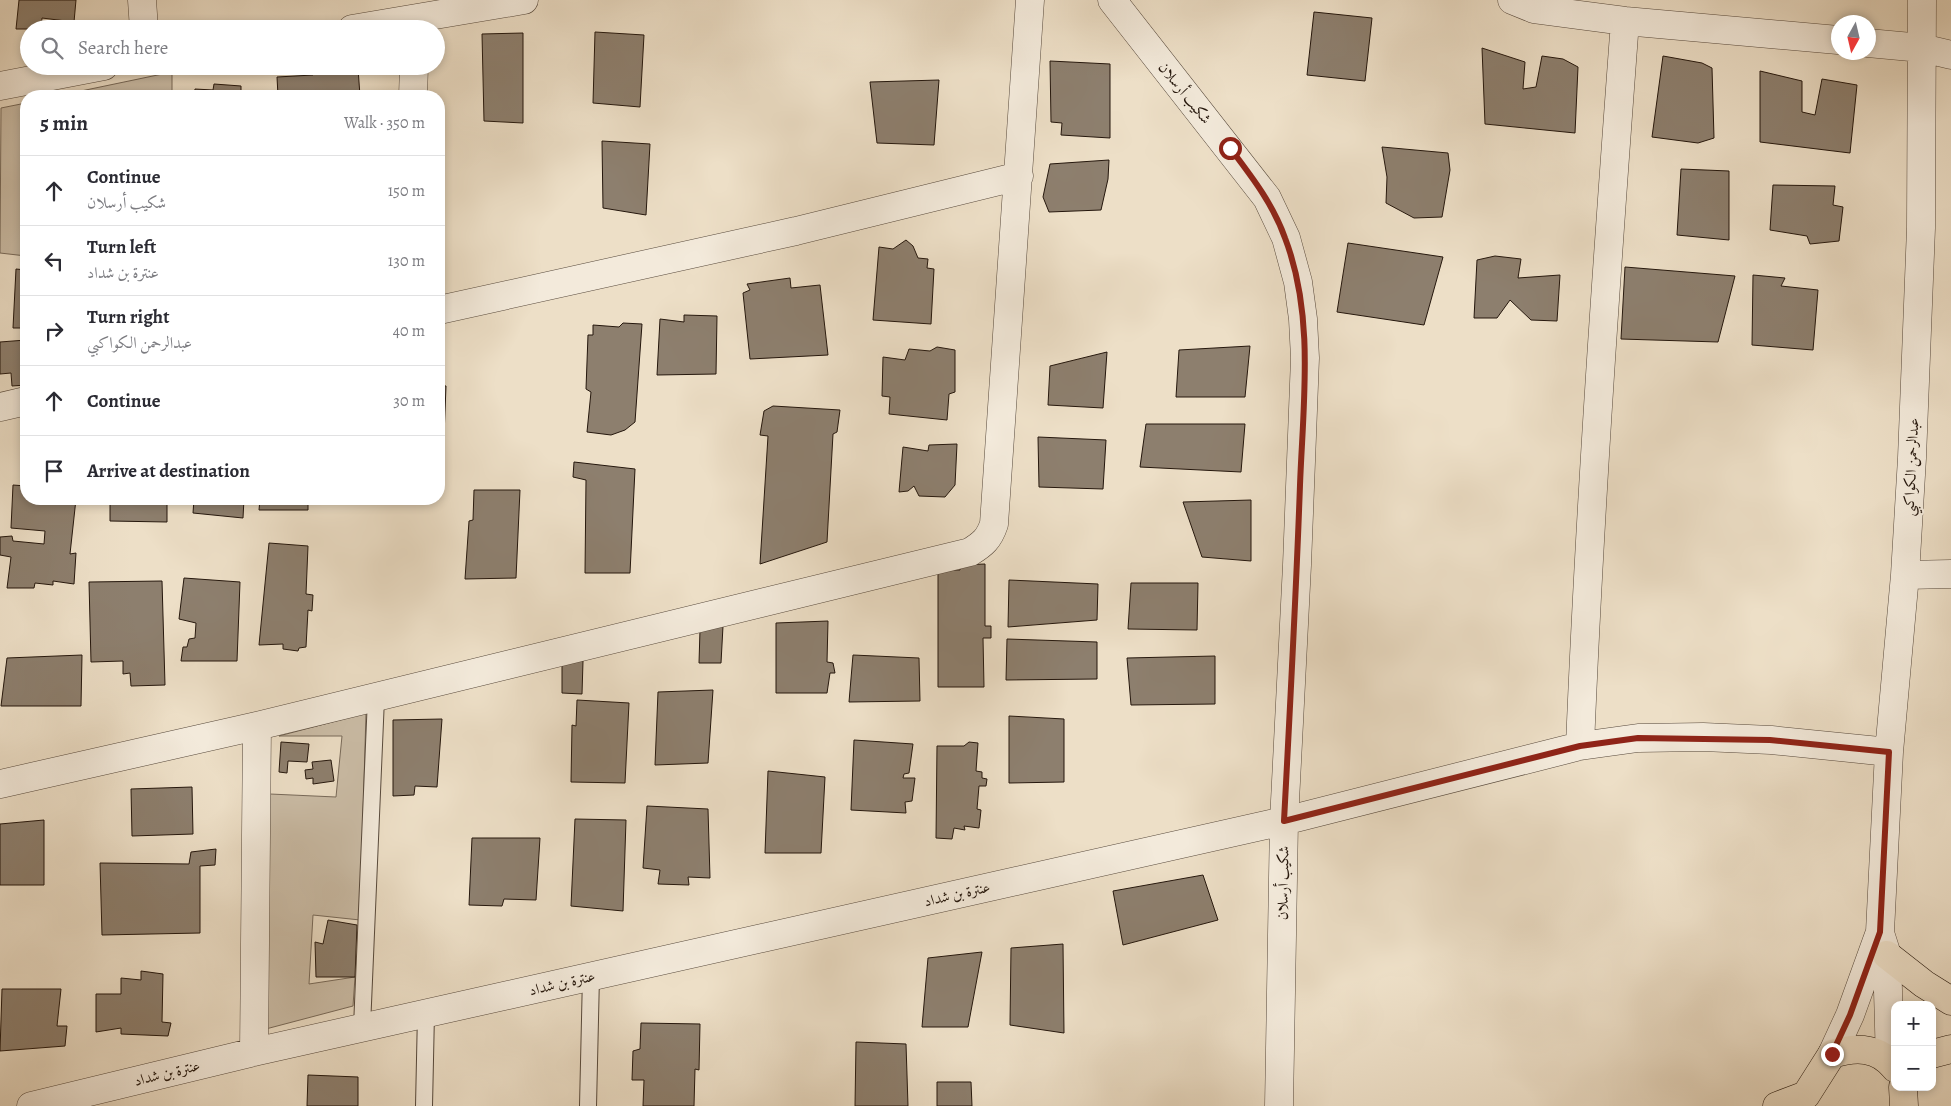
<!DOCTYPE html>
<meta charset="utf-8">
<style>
:root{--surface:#fff;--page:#f2f2f3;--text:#2b2b33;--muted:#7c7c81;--line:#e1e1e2}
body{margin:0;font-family:Alegreya,Amiri,serif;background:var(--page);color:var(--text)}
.controls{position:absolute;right:15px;bottom:15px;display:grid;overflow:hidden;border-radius:10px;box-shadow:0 2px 8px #0003}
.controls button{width:45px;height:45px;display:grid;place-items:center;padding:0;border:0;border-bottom:1px solid var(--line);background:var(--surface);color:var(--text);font:25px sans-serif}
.compass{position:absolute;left:1831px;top:15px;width:45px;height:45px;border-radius:50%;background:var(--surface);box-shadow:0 2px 8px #0003;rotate:188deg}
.stop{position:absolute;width:15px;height:15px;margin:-11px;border:4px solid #8f2418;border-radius:50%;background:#fff}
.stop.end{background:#8f2418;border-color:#fff;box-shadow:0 1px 5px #0008}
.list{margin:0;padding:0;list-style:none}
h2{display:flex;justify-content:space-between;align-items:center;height:65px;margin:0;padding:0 20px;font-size:21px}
h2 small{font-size:16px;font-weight:400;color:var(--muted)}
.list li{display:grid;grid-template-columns:32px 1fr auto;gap:15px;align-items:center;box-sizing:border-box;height:70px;padding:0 20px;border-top:1px solid var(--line)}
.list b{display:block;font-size:19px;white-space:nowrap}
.list p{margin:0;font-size:16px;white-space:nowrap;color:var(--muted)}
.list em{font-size:16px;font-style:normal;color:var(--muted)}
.icon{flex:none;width:28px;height:28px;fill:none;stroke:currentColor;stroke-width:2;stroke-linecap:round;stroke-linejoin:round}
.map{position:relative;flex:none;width:1951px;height:1106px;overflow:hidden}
.search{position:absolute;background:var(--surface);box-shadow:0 2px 8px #0003;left:20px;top:20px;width:425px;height:55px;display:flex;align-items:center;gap:12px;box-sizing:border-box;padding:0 18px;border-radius:28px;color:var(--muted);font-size:19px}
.panel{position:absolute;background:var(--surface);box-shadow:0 2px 8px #0003;left:20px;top:90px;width:425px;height:415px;border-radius:20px}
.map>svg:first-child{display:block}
.green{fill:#cbbda7;stroke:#786a5a}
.building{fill:#8d7f6e;stroke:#25170d}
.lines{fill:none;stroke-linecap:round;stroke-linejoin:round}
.service-casing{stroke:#57493c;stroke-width:18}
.minor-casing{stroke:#57493c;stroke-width:29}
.primary-casing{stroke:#25170d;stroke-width:29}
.service{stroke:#f3eadb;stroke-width:16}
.minor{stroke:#f3eadb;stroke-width:28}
.primary{stroke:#eddfc7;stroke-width:28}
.route{stroke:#8f2418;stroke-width:6}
.labels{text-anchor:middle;stroke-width:4;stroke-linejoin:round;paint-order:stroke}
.street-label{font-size:15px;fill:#25170d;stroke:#f3eadb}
</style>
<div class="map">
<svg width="1951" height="1106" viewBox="0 0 1951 1106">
<rect width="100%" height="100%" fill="#eddfc7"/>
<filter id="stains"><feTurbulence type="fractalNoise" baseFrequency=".004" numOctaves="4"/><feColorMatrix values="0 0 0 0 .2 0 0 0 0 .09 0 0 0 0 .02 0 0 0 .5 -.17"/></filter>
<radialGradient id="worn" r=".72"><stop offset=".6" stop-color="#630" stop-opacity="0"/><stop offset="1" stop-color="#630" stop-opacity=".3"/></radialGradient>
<path class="green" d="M172,72v24h-115z
M26,103v153l-26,-3 1,-145z
M366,713l-6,207 -47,-5 -4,69 46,-7 -2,29 -91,24 8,-236 66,3 6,-61h-63z"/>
<path class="building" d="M19,0h57l-2,22 -32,-4 -1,11h-25z
M1314,12l58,6 -7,63 -58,-6z
M595,32l49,3 -4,72 -47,-4z
M523,33v90l-39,-2 -2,-87z
M1482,48l43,14 -2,27 13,-2 6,-31 21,3 15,8 -3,66 -90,-9z
M1663,56l39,7 10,5 2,70 -16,5 -46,-6z
M1050,61l60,3v74l-49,-3 1,-12 -11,-1z
M358,68l2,28h-82l-1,-19 36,-2 5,-5z
M1760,71l42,10v31l13,3 7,-36 35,6 -7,68 -90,-11z
M939,80l-5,65 -57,-2 -7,-61z
M214,84l27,2v5l20,1v4h-67l1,-7 18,1z
M602,141l48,3 -4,71 -43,-7z
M1382,147l66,6 2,17 -8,47 -28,1 -28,-15 1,-26z
M1109,160l-1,19 -7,31 -52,2 -6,-15 7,-33z
M1681,169l48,2v69l-52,-5z
M1773,185l62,1 -2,19 10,2 -4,34 -29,3 -3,-8 -37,-6z
M906,240l7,6 5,12 10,1 -1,9 7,1 -3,55 -58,-4 6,-73 14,2z
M1348,243l95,14 -19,68 -87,-13z
M1495,256l26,3 -3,19 42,-3 -3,46 -26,-1 -21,-20 -13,18h-23l3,-58z
M1625,267l110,9 -17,66 -97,-3z
M16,269l10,1v58h-13z
M1753,275l32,3 -4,8 37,4 -5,60 -61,-5z
M790,278l1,10 29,-3 8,70 -78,4 -7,-66 7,-3 -3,-6z
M684,315l33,1 -1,58 -59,1 3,-56 24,3z
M623,323l19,1 -7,98 -10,8 -14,5 -24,-3 4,-40 -5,-3 2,-54h5v-10l26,2z
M26,340v45l-14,1 -1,-13 -11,1v-32z
M1250,346l-5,51h-69l3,-47z
M937,347l18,3v42l-6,2 -2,26 -58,-6 1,-17 -8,-1 1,-39 22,3 4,-11 21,2z
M1107,352l-4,56 -55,-3 2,-39z
M439,385l7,1 -3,75h-4z
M773,406l67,4 -3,22 -4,2 -6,108 -67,22 8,-128 -8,-1 4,-24z
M1146,424h99l-4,48 -101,-5z
M1038,437l68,3 -3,49 -64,-2z
M957,444l-2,41 -10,12 -26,-1 -5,-10 -6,5 -9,1 4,-45 25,4 1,-6z
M574,462l61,7 -5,104h-45l1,-93 -13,-3z
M13,485l13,1v13h50l-6,55 6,-1 -2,31 -21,-3v4l-18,-2 -1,5h-27l4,-31 -11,-2v-18l12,-1 1,5 31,3 1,-13 -34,-3z
M474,490h46l-4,88 -51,1 4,-58 4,-1z
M110,499h57v23l-57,-1z
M194,499h50l-1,19 -50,-5z
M260,499h48v11h-49z
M1251,500v61l-49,-4 -19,-55z
M269,543l39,3 -2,48 7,1 -1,16 -4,-1 -2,37 -7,1 -1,3 -15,-2v-5l-24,1z
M985,564v62h6v12h-8l1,49h-46v-117h22v-5z
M184,578l56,4 -3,79h-56l2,-14h4l2,-8 6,-1 1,-15 -17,-4z
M1009,580l89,4 -1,36 -89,7z
M162,581l3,104 -34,1 -1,-13 -7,1v-13l-32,1 -2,-80z
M1131,583h67l-1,47 -69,-1z
M828,621l-1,41 6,1 2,10h-5l-3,20h-51v-70z
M723,626l-2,37h-22l1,-33z
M1007,639l90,3v37l-91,1z
M82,655l-1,51h-80l6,-48z
M853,655l66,3 1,43 -71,1z
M1215,656v48l-84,1 -4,-47z
M562,661h21l-1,33 -20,-1z
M713,690l-5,73 -53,2 3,-73z
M577,700l52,3 -4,80 -54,-1 1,-57 4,1z
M1009,716l55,3v63l-55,1z
M442,719l-5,68 -22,-1 -1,9 -21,1v-76z
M854,740l59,4 -4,29 -5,1 -1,4h12l-3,23 -7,1 1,11 -55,-3z
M281,742l28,2 -2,18 -19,-1 -1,12 -8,-1z
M969,742l9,1 -2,28 6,1v6l5,1 -1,7h-7l-2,23 4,1 -2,18 -15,-2 1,4 -11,-2 -2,11 -16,-1 1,-92h27z
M331,760l3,21 -21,3v-6l-7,1 -1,-9 8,-1 -1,-7z
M768,771l57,6 -4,76h-56z
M192,787l1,47 -61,2 -1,-47z
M647,806l61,3 2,69 -22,-1 1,8 -31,-1 2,-14 -17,-2z
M575,819l51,1 -3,91 -52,-5z
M44,820v65h-44v-61z
M472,838h68l-4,62 -32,-1 -2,7 -33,-1z
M216,849l-1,16 -15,1v67l-98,2 -2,-72 89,1 2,-12z
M1203,875l15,45 -95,25 -10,-54z
M328,920l29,5 -2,52h-39l-1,-35 8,2z
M1063,944l1,89 -54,-8 1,-77z
M982,952l-14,75h-46l6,-69z
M141,971l22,3 -1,48 9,1 -3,13 -47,-2v-6l-25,4v-38h25v-16l20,2z
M2,989h59l-4,37h10l-2,20 -65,5z
M641,1023l59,1 -1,46 -4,-1 -1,37h-51l1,-26h-12l1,-29 7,-2z
M856,1042l50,2 2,62h-53z
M308,1075l50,2v29h-51z
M937,1082h34l1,24h-35z"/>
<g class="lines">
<defs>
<path id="service" d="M362,1027l14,-329
M424,1106l2,-93
M588,1106l3,-130"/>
<path id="minor" d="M142,0l2,29
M1112,0l155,198 19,40 12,44 5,37 2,39 -8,207 -13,256 -5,285
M1512,0l22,9 91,12 213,19
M352,29l172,-29
M1868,43l54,5 29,7
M0,86l104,-20
M413,96l1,-30
M439,310l357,-79 223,-55
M0,407l26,-6
M1905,575l46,-1
M1580,746c10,-242 27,-484 45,-725
M0,784l257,-58 713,-174c13,-8 19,-13 24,-28l36,-524
M1881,936l6,19 3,107
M254,1052l3,-326
M1832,1054l18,-39 30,-83 9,-180 16,-177 7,-117 9,-230 1,-228
M31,1106l223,-54 1030,-231 296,-75 58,-8 65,-1 68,3 118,12"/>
<path id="primary" d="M1887,955l37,29 27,17
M1932,1054l19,-5
M1903,1087l1,19
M1777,1106l29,-11 26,-41c23,-7 46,-8 63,14"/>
</defs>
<use href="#service" class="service-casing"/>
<use href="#minor" class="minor-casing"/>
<use href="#primary" class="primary-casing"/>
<use href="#service" class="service"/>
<use href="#minor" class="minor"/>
<use href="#primary" class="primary"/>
</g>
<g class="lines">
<path class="route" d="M1230,148c22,29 43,56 55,90 30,78 18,166 15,247 -4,112 -10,224 -16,336l296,-75 58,-8 132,2 119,12 -9,180 -30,83 -18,39"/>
</g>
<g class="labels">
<g class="street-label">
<text transform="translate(1185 93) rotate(51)" y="5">شكيب أرسلان</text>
<text transform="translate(1911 467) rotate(-87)" y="5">عبدالرحمن الكواكبي</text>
<text transform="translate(1283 883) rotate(-89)" y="5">شكيب أرسلان</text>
<text transform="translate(957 894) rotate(-13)" y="5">عنترة بن شداد</text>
<text transform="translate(562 983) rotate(-13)" y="5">عنترة بن شداد</text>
<text transform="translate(167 1073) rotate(-14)" y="5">عنترة بن شداد</text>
</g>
</g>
<rect width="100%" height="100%" filter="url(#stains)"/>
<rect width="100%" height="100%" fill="url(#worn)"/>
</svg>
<div class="controls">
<button>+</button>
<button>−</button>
</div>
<svg class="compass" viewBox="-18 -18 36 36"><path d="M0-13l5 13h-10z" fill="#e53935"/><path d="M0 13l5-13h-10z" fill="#7c7c81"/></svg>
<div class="stop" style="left:1230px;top:148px"></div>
<div class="stop end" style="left:1832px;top:1054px"></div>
<div class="search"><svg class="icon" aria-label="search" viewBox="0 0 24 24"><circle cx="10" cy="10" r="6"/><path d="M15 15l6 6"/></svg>Search here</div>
<section class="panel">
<h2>5 min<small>Walk · 350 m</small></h2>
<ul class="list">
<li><svg class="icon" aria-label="ahead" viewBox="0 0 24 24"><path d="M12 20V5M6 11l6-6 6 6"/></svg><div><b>Continue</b><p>شكيب أرسلان</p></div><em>150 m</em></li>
<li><svg class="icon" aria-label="left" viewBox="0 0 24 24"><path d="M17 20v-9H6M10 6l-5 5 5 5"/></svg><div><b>Turn left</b><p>عنترة بن شداد</p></div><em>130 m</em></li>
<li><svg class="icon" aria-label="right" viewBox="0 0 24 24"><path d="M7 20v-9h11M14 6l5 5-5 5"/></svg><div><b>Turn right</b><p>عبدالرحمن الكواكبي</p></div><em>40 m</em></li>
<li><svg class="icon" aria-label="ahead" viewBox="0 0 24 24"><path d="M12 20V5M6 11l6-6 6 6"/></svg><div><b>Continue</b></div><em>30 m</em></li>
<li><svg class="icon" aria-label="arrive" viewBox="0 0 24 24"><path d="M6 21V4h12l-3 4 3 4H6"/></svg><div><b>Arrive at destination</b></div></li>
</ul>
</section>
</div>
